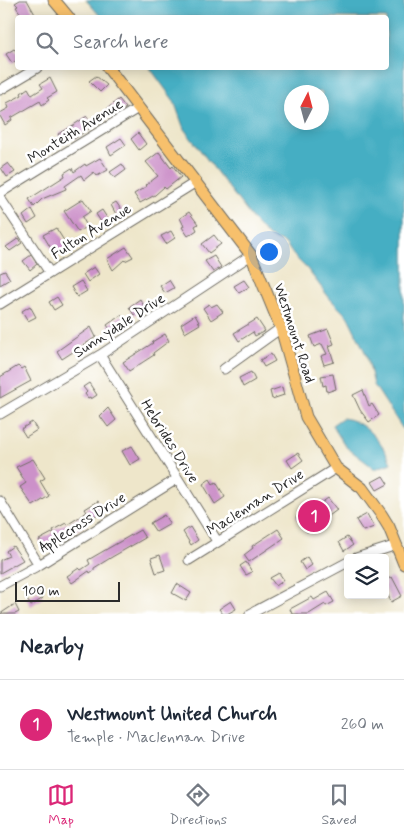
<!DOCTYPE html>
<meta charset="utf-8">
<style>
:root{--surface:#fff;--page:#f2f2f3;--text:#1f2937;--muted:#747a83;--line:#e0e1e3;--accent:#db2777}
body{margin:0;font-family:Mynerve,sans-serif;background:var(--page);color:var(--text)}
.controls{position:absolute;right:15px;bottom:15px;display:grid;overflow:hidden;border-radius:5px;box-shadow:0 2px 12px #0003}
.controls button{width:45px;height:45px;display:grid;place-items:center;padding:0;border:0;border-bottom:1px solid var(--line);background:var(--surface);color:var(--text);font:25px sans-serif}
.compass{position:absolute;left:284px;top:85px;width:45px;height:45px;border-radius:50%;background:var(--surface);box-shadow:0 2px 12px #0003;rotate:6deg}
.scale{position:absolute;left:15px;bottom:12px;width:105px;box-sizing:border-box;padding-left:5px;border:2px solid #2b2b2b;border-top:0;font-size:14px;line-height:18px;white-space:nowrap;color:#2b2b2b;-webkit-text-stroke:4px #fff;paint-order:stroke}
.you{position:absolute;left:268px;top:251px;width:18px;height:18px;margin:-12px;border:4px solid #fff;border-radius:50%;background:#1a73e8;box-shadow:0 0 0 8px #1a73e833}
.badge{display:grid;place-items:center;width:32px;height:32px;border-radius:50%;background:var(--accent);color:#fff;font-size:16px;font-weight:700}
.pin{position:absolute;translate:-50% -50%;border:2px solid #fff;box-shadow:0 1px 5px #0006}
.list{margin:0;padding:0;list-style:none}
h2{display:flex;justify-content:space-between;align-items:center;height:65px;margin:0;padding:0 20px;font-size:21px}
h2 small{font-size:16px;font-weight:400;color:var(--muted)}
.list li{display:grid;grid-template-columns:32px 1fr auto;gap:15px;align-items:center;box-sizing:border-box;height:90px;padding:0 20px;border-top:1px solid var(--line)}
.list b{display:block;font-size:19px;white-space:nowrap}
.list p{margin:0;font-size:16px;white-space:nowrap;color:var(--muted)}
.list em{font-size:16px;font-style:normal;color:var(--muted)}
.icon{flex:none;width:28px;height:28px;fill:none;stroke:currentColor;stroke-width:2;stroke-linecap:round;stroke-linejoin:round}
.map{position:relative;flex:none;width:404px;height:614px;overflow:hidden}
.search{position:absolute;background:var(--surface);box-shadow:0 2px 12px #0003;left:15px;right:15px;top:15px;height:55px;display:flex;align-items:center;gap:12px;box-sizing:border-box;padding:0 18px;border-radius:5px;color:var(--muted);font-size:19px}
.sheet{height:155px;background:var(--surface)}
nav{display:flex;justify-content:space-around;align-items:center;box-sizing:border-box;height:70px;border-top:1px solid var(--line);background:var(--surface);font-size:14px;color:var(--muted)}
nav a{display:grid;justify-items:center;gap:2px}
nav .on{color:var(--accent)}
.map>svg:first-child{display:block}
.water{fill:#44aec3;stroke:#386c77;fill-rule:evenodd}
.building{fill:#cc91c9}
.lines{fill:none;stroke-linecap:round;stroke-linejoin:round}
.minor-casing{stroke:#6f6c63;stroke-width:11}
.major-casing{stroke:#6f6c63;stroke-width:13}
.minor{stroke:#fff;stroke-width:9}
.major{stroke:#f7c06c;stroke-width:11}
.labels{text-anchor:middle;stroke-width:5;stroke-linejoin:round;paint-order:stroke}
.street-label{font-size:15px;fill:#2b2b2b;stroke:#fff}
</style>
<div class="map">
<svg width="404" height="614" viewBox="0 0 404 614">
<rect width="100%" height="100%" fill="#fff"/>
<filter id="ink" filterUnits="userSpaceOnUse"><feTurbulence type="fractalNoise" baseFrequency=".02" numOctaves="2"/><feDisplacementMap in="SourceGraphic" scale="10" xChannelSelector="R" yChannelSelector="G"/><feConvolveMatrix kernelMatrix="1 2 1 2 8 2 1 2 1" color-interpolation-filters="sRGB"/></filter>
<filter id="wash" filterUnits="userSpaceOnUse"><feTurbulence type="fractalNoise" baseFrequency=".0096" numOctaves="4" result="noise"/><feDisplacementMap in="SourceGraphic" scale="20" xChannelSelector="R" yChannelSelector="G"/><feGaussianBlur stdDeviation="1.12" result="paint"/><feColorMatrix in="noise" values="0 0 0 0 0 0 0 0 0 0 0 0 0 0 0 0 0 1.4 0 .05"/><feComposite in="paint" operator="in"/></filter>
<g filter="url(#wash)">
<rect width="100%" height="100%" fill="#eee6ca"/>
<path class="water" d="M86,0h318v431l-30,-46 -7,-29 -19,-39 -17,-17 -23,-30 -14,-14 -9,-13 -16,-6 -15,-16 -70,-92 -10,-28 -24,-33h236v-50l-285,-1zM292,92h30v30h-30z
M342,418c22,2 41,25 49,45l-16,6 -29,-22 -14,-22z"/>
<g id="blocks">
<path class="building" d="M20,0h7l10,18h-13l-8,-11 2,-1 -3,-3z
M14,49l4,4v7l-6,3 -6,-9z
M96,76l11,9 -7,7 -11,-11z
M50,78l7,14 -10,6 2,2 -7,5 -2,-4 -29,17 1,2 -7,5 -5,-9v-3l9,-5 -2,-5 15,-8 -1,-2 7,-5 4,7 11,-7 -3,-4z
M119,99l7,9 -13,8 -6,-7z
M87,116l6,10 -19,13 -2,-3 -10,6 -4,-8 8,-4z
M138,133l8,11 -7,6 -8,-11z
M121,138l5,7 -15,10 -4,-8z
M159,152l12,16 2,-2 8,11 -15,12 -2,-2 -9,8 -15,8 -6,-9 13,-8 -1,-1 12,-9 -12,-14z
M100,158l8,12 -11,6 -3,-4 -10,8 -3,-5 -16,11 1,3 -24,10 -8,8 -5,-8 36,-23 -1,-3 8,-5 2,4 11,-8 1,2z
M8,163l7,9 -8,5 -6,-9z
M122,164l4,6 -11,8 -5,-6z
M83,199l8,12 -9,6 5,9 -9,6 -14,-21z
M116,202l7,10 -6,4 -6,-11z
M32,209l5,9 -9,6 -5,-8z
M102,210l7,11 -6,4 -7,-11z
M189,212l9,12 -3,2 2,4 -9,6 -6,-9 2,-1 -4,-8z
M56,228l12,19 -13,8 -12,-20z
M171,231l4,7 -9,6 -5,-8z
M214,235l7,9 -12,9 -7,-9z
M19,238l3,5 -12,8 -4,-4z
M126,247l7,10 -8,4 -1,-1 -11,10 -6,-11z
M31,255l6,9 -7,6 -7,-9z
M214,256l7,11 -8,5 -8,-11z
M94,267l5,7 -11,8 -5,-8z
M5,271l5,8 -10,6v-12z
M169,280l5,8 -9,5 -5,-7z
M244,280l5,7 -10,6 -5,-7z
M81,281l6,10 -10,6 -6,-10z
M57,297l5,8 -8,5 -5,-8z
M140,299l5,9 -11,7 -5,-8z
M209,304l2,3 6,-3 6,8 -12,8 -8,-12z
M30,306l6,11 -8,4 -6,-10z
M121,315l5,7 -14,10 -5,-7z
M195,315l5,9 -15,9 -4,-9z
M257,319l8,12 -10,5 -2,-4 -14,9 -5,-8z
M91,327l5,10 -34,22 -5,-8z
M328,329l6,15 -5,2 5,16 -10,3 -3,-9 6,-2 -5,-10 -8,3 -4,-11z
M165,334l4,7 -16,12 1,2 -25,16 -6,-9 30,-19 -1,-1z
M271,354l4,7 -11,6 -4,-7z
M18,366l3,3 3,-2 7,14 -31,17v-21z
M251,372l4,8 -12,7 -4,-9z
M333,374l3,15 -9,3 -1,-7 -3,1 -2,-10z
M89,383l8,12 -6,4 -1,-2 -2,1 -3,-4 2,-2 -4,-5z
M282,387l2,8 -12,4 -2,-8z
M363,390l6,16 3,-2 7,11 -10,7 -9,-12 -7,-15z
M108,408l8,12 -8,7 -8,-11z
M32,422l5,8 -11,7 -5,-8z
M132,446l8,13 -10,6 -8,-14z
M298,453l5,7 -11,8 -5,-8z
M33,459l12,19 -5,3 9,15 -16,10 -13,-19 6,-4 -10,-16z
M383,476l5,8 -11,6 -5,-8z
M210,479l3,5 3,-2 9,15 -10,7 -12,-20z
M328,498l9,12 -30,22 -11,-15 8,-5 2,2z
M98,501l6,10 -19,10 2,3 -12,7 -1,-2 -31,19 -4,-8 15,-8 -1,-2 13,-7 1,2 20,-13 -2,-3z
M367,514l7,13 -11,4 -7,-11z
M164,515l6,9 -14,8 -6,-9z
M190,527l8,13 -7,5 -8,-13z
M278,529l6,9 -35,24 -5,-7 9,-7 -1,-2z
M140,530l5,8 -33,19 -18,11v2l-4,3 -1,-2 -17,12 -5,-7 12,-8 2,2 9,-6 -2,-4z
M347,537l6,8 -9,6 -5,-9z
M13,546l10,14 -23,13v-13l9,-4 -3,-5z
M160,555l5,15 -9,3 -5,-15z
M307,557l5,8 -7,5 -5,-8z
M246,562l6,10 -6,3 -6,-9z
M279,573l5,7 -8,6 -6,-8z
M392,577l10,19 -11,6 -6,-14v-8z
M177,584l14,9 -5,8 -14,-8z
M39,591l4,7 -12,8 -5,-8z
M328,592l6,10 -8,4 -1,-2 -16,10h-17l-2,-5 22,-12 2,3z
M231,601l5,8 -9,5h-4l-4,-5z
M15,604l4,8 -4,2h-15z"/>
</g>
</g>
<g filter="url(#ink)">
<use href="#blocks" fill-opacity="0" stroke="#6f6c63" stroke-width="1"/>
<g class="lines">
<defs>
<path id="minor" d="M0,90l37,-22
M0,193l138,-85
M0,198l50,75
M0,304l196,-122
M100,355l117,186
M224,369l57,-41
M0,414l100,-59 151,-100
M0,501l39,64
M356,558l41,-13
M189,560l147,-92
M0,586l39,-21 138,-86
M250,614l98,-52"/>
<path id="major" d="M54,0l15,18
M108,68l143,187 30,73 25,89 30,51 26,20 19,26 8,13 15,37"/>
</defs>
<use href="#minor" class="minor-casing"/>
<use href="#major" class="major-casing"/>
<use href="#minor" class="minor"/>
<use href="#major" class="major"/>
</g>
</g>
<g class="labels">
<g class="street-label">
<text transform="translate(75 131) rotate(-32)" y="5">Monteith Avenue</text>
<text transform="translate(91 231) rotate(-32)" y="5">Fulton Avenue</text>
<text transform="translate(119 325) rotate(-33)" y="5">Sunnydale Drive</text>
<text transform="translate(295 333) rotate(72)" y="5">Westmount Road</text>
<text transform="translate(170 441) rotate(58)" y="5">Hebrides Drive</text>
<text transform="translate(255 502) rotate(-32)" y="5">Maclennan Drive</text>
<text transform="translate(82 522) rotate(-32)" y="5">Applecross Drive</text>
</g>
</g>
</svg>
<div class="controls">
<button><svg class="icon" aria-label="layers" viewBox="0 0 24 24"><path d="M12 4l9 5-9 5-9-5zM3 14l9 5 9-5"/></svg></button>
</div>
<svg class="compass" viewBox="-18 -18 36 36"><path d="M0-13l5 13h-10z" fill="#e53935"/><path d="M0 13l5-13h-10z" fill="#747a83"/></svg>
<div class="scale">100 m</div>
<div class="you"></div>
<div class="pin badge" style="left:314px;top:516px">1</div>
<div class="search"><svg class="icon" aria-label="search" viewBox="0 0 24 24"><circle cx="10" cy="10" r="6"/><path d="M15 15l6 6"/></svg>Search here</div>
</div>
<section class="sheet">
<h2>Nearby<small></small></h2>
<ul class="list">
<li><span class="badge">1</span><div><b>Westmount United Church</b><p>Temple · Maclennan Drive</p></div><em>260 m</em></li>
</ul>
</section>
<nav>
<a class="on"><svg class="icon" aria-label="map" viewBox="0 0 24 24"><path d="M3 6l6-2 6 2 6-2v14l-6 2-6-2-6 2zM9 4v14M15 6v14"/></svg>Map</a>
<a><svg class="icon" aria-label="directions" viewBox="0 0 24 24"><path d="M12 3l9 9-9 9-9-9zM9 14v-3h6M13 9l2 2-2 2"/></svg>Directions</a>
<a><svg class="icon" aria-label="saved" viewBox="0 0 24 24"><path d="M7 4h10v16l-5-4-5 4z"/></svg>Saved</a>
</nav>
